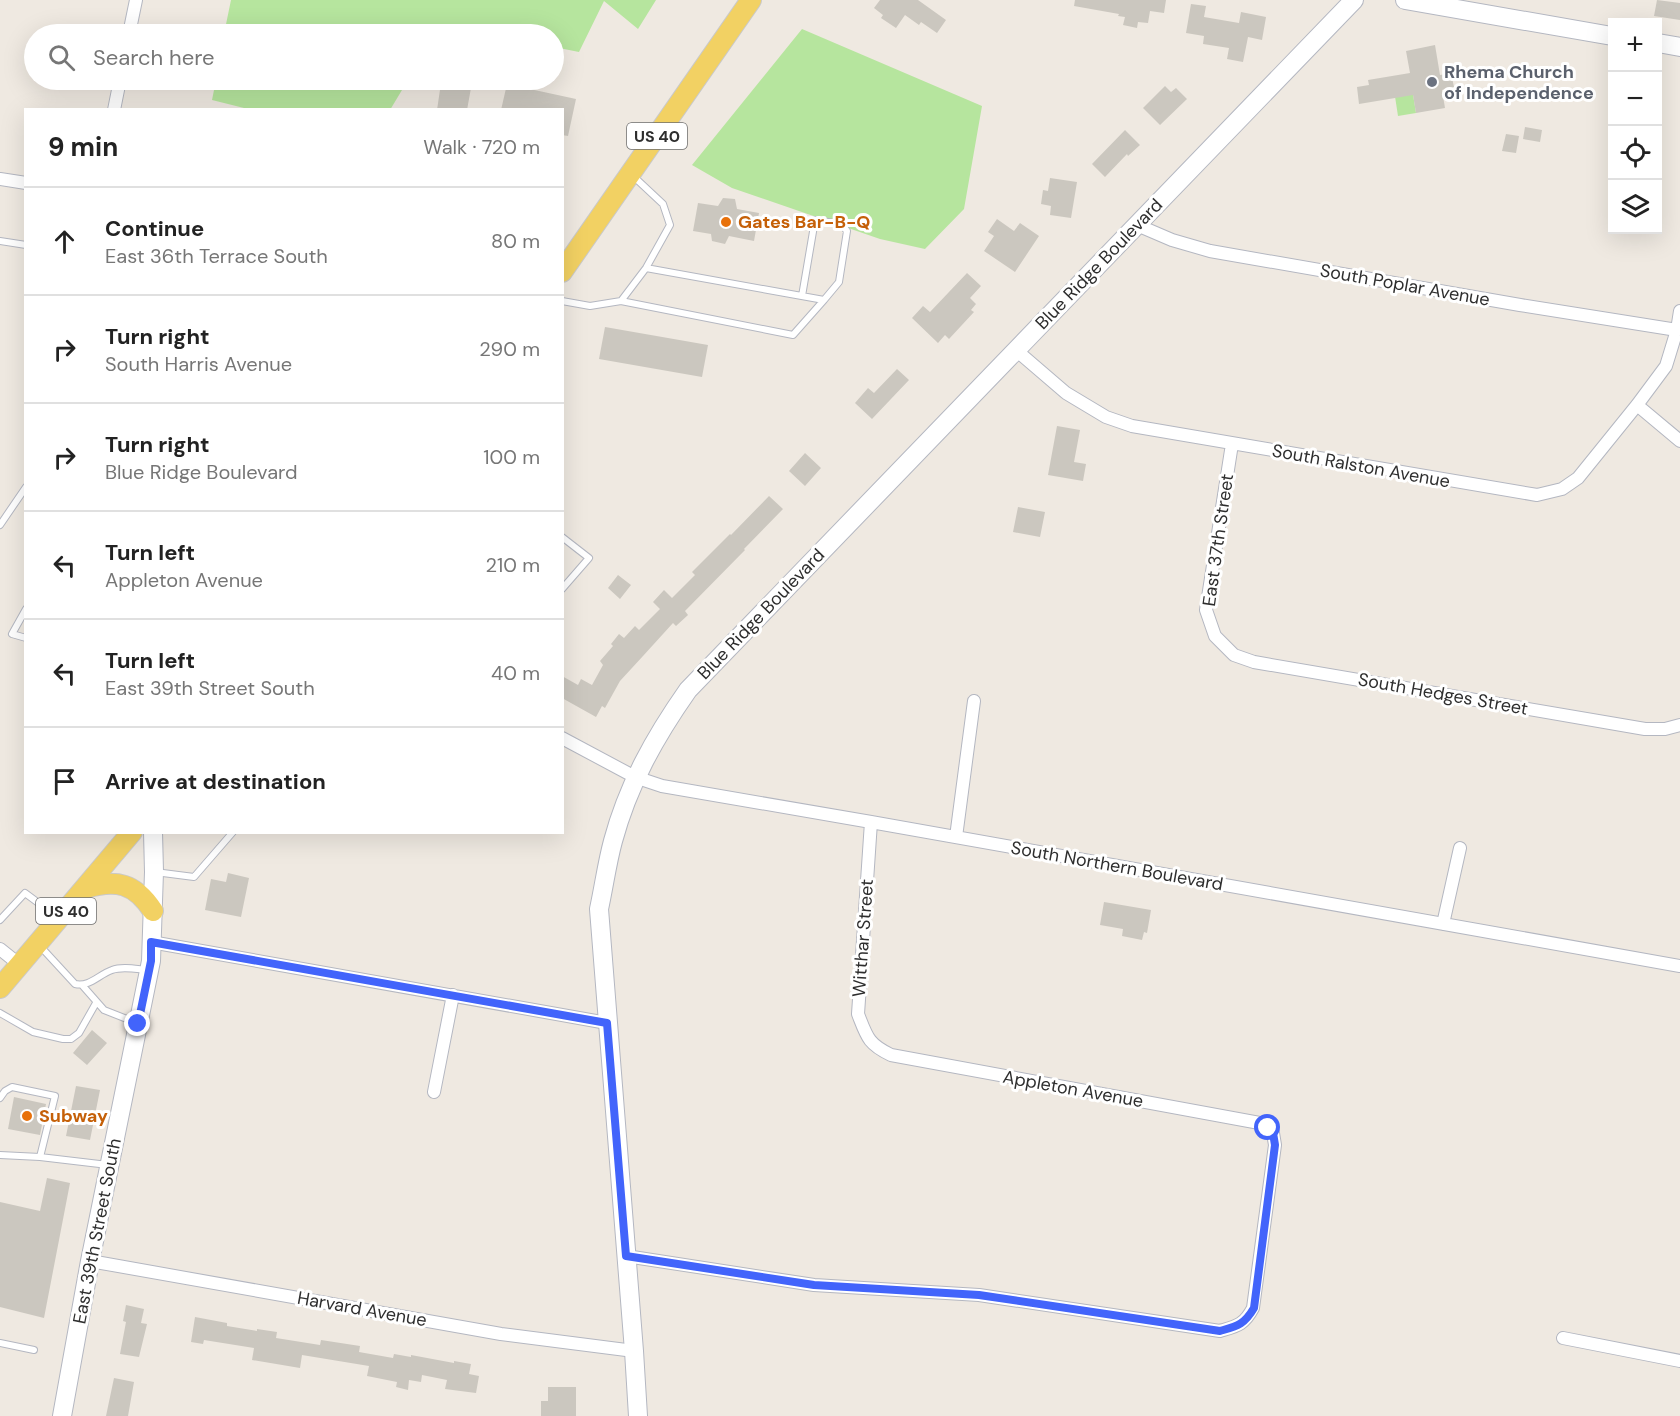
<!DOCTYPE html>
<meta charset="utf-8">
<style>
:root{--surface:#fff;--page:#f6f6f6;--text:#222;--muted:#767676;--line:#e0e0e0}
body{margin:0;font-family:"DM Sans",sans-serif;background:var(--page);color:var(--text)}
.controls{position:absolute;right:18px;top:18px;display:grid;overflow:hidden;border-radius:0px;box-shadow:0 6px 24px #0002}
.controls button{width:54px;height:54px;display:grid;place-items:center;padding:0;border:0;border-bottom:2px solid var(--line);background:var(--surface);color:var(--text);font:30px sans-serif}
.stop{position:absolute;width:18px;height:18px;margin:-14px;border:4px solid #4264fb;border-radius:50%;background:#fff}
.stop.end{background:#4264fb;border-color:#fff;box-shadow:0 2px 6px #0008}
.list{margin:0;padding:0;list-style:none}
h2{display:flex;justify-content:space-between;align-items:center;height:78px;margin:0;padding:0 24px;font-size:26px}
h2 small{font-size:20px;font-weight:400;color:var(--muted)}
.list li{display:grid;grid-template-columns:39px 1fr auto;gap:18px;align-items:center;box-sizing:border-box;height:108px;padding:0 24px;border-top:2px solid var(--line)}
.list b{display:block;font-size:22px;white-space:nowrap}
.list p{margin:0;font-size:20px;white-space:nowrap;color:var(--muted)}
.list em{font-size:20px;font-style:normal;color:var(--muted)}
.icon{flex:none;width:33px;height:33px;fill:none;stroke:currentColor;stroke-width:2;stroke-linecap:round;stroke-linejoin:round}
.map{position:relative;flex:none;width:1680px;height:1416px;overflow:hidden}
.search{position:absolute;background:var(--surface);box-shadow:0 6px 24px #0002;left:24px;top:24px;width:540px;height:66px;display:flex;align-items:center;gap:15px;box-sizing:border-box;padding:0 21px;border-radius:33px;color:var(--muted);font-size:22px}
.panel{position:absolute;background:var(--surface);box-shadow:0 6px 24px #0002;left:24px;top:108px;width:540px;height:726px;border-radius:0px}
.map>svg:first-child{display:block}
.green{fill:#b6e59e}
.building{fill:#cbc7bf}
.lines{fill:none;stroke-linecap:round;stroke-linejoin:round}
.lane-casing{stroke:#b4b7c1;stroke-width:8}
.street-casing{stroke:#b4b7c1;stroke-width:14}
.secondary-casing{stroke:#b4b7c1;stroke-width:20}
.primary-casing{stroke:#c9c9c9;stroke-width:22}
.lane{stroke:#fff;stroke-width:6}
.street{stroke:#fff;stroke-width:12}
.secondary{stroke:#fff;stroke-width:18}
.primary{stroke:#f2d163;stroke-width:20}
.route{stroke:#4264fb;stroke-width:8}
.worship-dot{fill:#6b7280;stroke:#fff;stroke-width:2}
.food-dot{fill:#e8710a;stroke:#fff;stroke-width:2}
.labels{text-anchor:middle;stroke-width:6;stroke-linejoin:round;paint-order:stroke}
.shield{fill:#fff;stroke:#6d6d6d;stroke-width:1.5}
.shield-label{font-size:16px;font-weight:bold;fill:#2e2e2e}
.worship-label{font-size:18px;font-weight:bold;fill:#5b616d;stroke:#fff;text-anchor:start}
.food-label{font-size:18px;font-weight:bold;fill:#c56008;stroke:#fff;text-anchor:start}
.street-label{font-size:18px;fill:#2e2e2e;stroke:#fff}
</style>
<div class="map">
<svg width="1680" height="1416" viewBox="0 0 1680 1416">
<rect width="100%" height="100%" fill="#efe9e1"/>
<path class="green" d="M231,0h425l-18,29 -34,-28 -25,51 -25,-5v-13h-66l-48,-9 -6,9h-210z
M802,29l180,77 -18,103 -39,40 -45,-10 -148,-51 -40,-23z
M1410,76l6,37 -18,3 -4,-26z
M216,80h192l-18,30h-138l-40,-10z"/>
<path class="building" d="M880,0h38l28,20 -9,13 -16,-11 -2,3 -14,-10 -9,13 -15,-10 2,-3 -9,-7z
M1075,0h91l-2,13 -14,-2 -2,12 -10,-1 -1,6 -14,-3 2,-8 -7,-1 1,-2 -45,-8z
M1657,0l23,3v17l-26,-4z
M1191,4l15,2 -2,11 35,6 2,-11 25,5 -4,23 -14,-3 -5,25 -16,-3 2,-11 -26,-4 1,-8 -18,-3z
M1435,45l5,30 11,-2 3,14 -12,3 3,18 -29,5 -3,-18 -54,9 -2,-17 12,-2 -1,-5 42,-7 -4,-22z
M441,83l30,5 -4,22h-30z
M507,84l69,15 -8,37 -6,-1v-25h-61z
M1165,86l6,6 5,-4 11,11 -27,26 -17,-17z
M1525,127l17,3 -2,12 -17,-3z
M1125,130l15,15 -12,11 -1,-2 -22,23 -13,-13z
M1506,134l13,2 -3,17 -14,-2z
M1050,178l27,4 -6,36 -21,-3 1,-9 -10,-2 2,-14 5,1z
M723,198l12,1 2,10 22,4 -5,28 -25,-5 -4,8 -13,-3 -1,-7 -18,-3 5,-28 20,3z
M997,219l17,12 6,-8 19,13 -24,36 -31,-21 10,-15 -6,-4z
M967,273l14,13 -11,12 6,6 -5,6 3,2 -25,27 -4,-4 -7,8 -26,-25 11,-12 7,6z
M605,327l103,18 -6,32 -103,-18z
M897,369l12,11 -37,39 -17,-16 13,-15 6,5z
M1057,426l23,4 -6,32 12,2 -3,17 -35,-6z
M805,453l16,15 -16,18 -16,-15z
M769,496l14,13 -39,40 1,1 -60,61 3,4 -12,11 -3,-3 -30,33 -23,25 -15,27 -3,-2 -6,11 -34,-19v-22l16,9 3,-6 11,6 11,-20 -3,-4 13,-15 -2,-2 8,-10 5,4 11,-12 4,4 21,-21 -7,-7 11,-12 8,8 23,-23 -3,-3 38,-38 1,1z
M1018,507l27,5 -5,25 -27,-5z
M618,575l13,10 -11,14 -12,-11z
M228,873l21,5 -8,39 -36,-7 6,-31 15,3z
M1104,902l47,8 -4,23 -3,-1 -2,8 -20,-4 1,-7 -23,-4z
M92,1030l15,13 -20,22 -14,-12z
M76,1086l24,4 -10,50 -24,-4z
M14,1097l32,7 -6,31 -32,-6z
M47,1178l23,5 -26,135 -44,-11v-105l40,9z
M126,1305l18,4 -3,14 6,1 -8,33 -19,-3 6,-32 -3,-1z
M195,1317l32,6v3l30,5v-2l20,3 -1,6 44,7 1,-5 39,6 -1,6 34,6 1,-4 17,3v-2l43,8v-2l17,3 -2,10 10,2 -3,17 -31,-4 2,-9 -25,-5 -1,7 -12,-2 -1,10 -12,-3 1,-5 -30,-6 2,-10 -67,-11 -2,13 -48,-8 2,-12 -50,-8 -1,4 -12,-2z
M114,1378l20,4 -6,34h-22z
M548,1387h28v29h-35v-15h7z"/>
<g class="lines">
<defs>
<path id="lane" d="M0,241l26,4
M802,296l13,-76 26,4 6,7 -8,51 -15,18
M562,301l28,5 31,-5 172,34 31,-35 -178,-32
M621,301l25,-33 24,-43 -7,-21 -31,-29
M0,525l26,-38
M562,537l27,21 -27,31
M26,609l-14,25 14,4
M155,872l39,5 39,-45
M0,920l25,-27 31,23
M40,946l35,38c15,3 23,-9 37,-14 10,-4 24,-1 35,0
M82,985l22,25 33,13
M0,1013l33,19 30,7h8l8,-6 17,-30
M0,1098l5,-7 7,-4 43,9 -15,61 -40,-2
M40,1157l68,8
M0,1343l34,7"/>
<path id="street" d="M129,34l7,-34
M114,110l6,-30
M0,179l26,4
M1137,225l35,15 38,11 310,54 157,25
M1016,350l50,43 40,24 26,9 405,69 25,-6 16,-11 59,-73 29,-39 11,-36 3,-19
M1637,405l43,36
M1232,444l-26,166 9,26 19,19 20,7 391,67h20l15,-4
M562,738l73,39 27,9 209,36 809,144
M956,837l18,-136
M1443,924l17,-76
M151,942l456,81
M0,949l20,16
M434,1092l19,-97
M626,1256l188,29 165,10 241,36c17,-5 24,-6 33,-23l22,-163 -2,-12 -8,-9 -374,-69c-23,-11 -24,-18 -33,-41l13,-192
M90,1261l411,73 133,17
M1563,1338l117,23"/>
<path id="secondary" d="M1405,0l207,36
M1658,43l22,4
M62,1416l28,-155 61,-300 3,-89 -1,-40
M638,1416l-4,-65 -35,-442c5,-23 8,-46 14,-68 15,-56 42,-104 75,-151l666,-690"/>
<path id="primary" d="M562,272l189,-272
M86,888c30,-9 49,-5 67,23
M0,988l132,-156"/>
</defs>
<use href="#lane" class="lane-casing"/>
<use href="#street" class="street-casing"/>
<use href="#secondary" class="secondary-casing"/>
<use href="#primary" class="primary-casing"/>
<use href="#lane" class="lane"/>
<use href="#street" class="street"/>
<use href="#secondary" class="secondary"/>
<use href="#primary" class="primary"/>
</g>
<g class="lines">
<path class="route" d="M138,1024l13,-63v-19l456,81 19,233 188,29 165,10 241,36c17,-5 24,-6 34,-23l21,-163 -2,-12 -5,-5"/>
</g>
<circle class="worship-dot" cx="1432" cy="82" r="6"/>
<g class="food-dot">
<circle cx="726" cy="222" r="6"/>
<circle cx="27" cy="1116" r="6"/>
</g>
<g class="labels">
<g class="shield">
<rect x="627" y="123" width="60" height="26" rx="4.5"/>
<rect x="36" y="898" width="60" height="26" rx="4.5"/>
</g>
<g class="shield-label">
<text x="657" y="142">US 40</text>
<text x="66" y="917">US 40</text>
</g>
<g class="worship-label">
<text x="1444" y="78">Rhema Church<tspan x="1444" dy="21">of Independence</tspan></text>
</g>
<g class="food-label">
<text x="738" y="228">Gates Bar-B-Q</text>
<text x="39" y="1122">Subway</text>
</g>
<g class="street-label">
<text transform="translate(1099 264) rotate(-46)" y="6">Blue Ridge Boulevard</text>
<text transform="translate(1405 285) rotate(10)" y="6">South Poplar Avenue</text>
<text transform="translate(1361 466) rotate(10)" y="6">South Ralston Avenue</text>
<text transform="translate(1218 540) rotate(-82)" y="6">East 37th Street</text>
<text transform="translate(761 614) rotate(-46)" y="6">Blue Ridge Boulevard</text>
<text transform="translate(1443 694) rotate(10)" y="6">South Hedges Street</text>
<text transform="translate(1117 866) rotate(10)" y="6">South Northern Boulevard</text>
<text transform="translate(863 938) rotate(-86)" y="6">Witthar Street</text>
<text transform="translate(1073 1089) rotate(10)" y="6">Appleton Avenue</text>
<text transform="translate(97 1231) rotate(-79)" y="6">East 39th Street South</text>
<text transform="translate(362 1309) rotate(10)" y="6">Harvard Avenue</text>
</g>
</g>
</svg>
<div class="controls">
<button>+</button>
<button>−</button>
<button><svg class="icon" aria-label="locate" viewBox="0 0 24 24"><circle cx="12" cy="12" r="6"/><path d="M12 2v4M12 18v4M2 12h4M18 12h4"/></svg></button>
<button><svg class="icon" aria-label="layers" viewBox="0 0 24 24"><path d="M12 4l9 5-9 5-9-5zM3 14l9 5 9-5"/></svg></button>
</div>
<div class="stop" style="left:1268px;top:1128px"></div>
<div class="stop end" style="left:138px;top:1024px"></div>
<div class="search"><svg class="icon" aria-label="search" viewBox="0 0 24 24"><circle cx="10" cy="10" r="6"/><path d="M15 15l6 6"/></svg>Search here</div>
<section class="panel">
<h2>9 min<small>Walk · 720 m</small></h2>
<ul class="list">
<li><svg class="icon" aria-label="ahead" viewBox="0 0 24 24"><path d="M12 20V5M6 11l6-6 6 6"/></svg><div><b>Continue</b><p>East 36th Terrace South</p></div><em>80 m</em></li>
<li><svg class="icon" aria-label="right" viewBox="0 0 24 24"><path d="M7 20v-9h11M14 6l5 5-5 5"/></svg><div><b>Turn right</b><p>South Harris Avenue</p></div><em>290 m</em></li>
<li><svg class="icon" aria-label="right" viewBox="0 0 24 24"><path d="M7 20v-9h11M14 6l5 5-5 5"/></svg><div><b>Turn right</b><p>Blue Ridge Boulevard</p></div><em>100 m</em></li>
<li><svg class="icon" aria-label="left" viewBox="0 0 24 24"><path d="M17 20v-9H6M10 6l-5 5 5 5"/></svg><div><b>Turn left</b><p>Appleton Avenue</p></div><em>210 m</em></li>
<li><svg class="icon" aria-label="left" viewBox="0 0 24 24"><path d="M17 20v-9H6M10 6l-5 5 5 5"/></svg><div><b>Turn left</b><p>East 39th Street South</p></div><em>40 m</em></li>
<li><svg class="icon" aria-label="arrive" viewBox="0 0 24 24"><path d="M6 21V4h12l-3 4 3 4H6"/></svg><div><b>Arrive at destination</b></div></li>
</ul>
</section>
</div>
